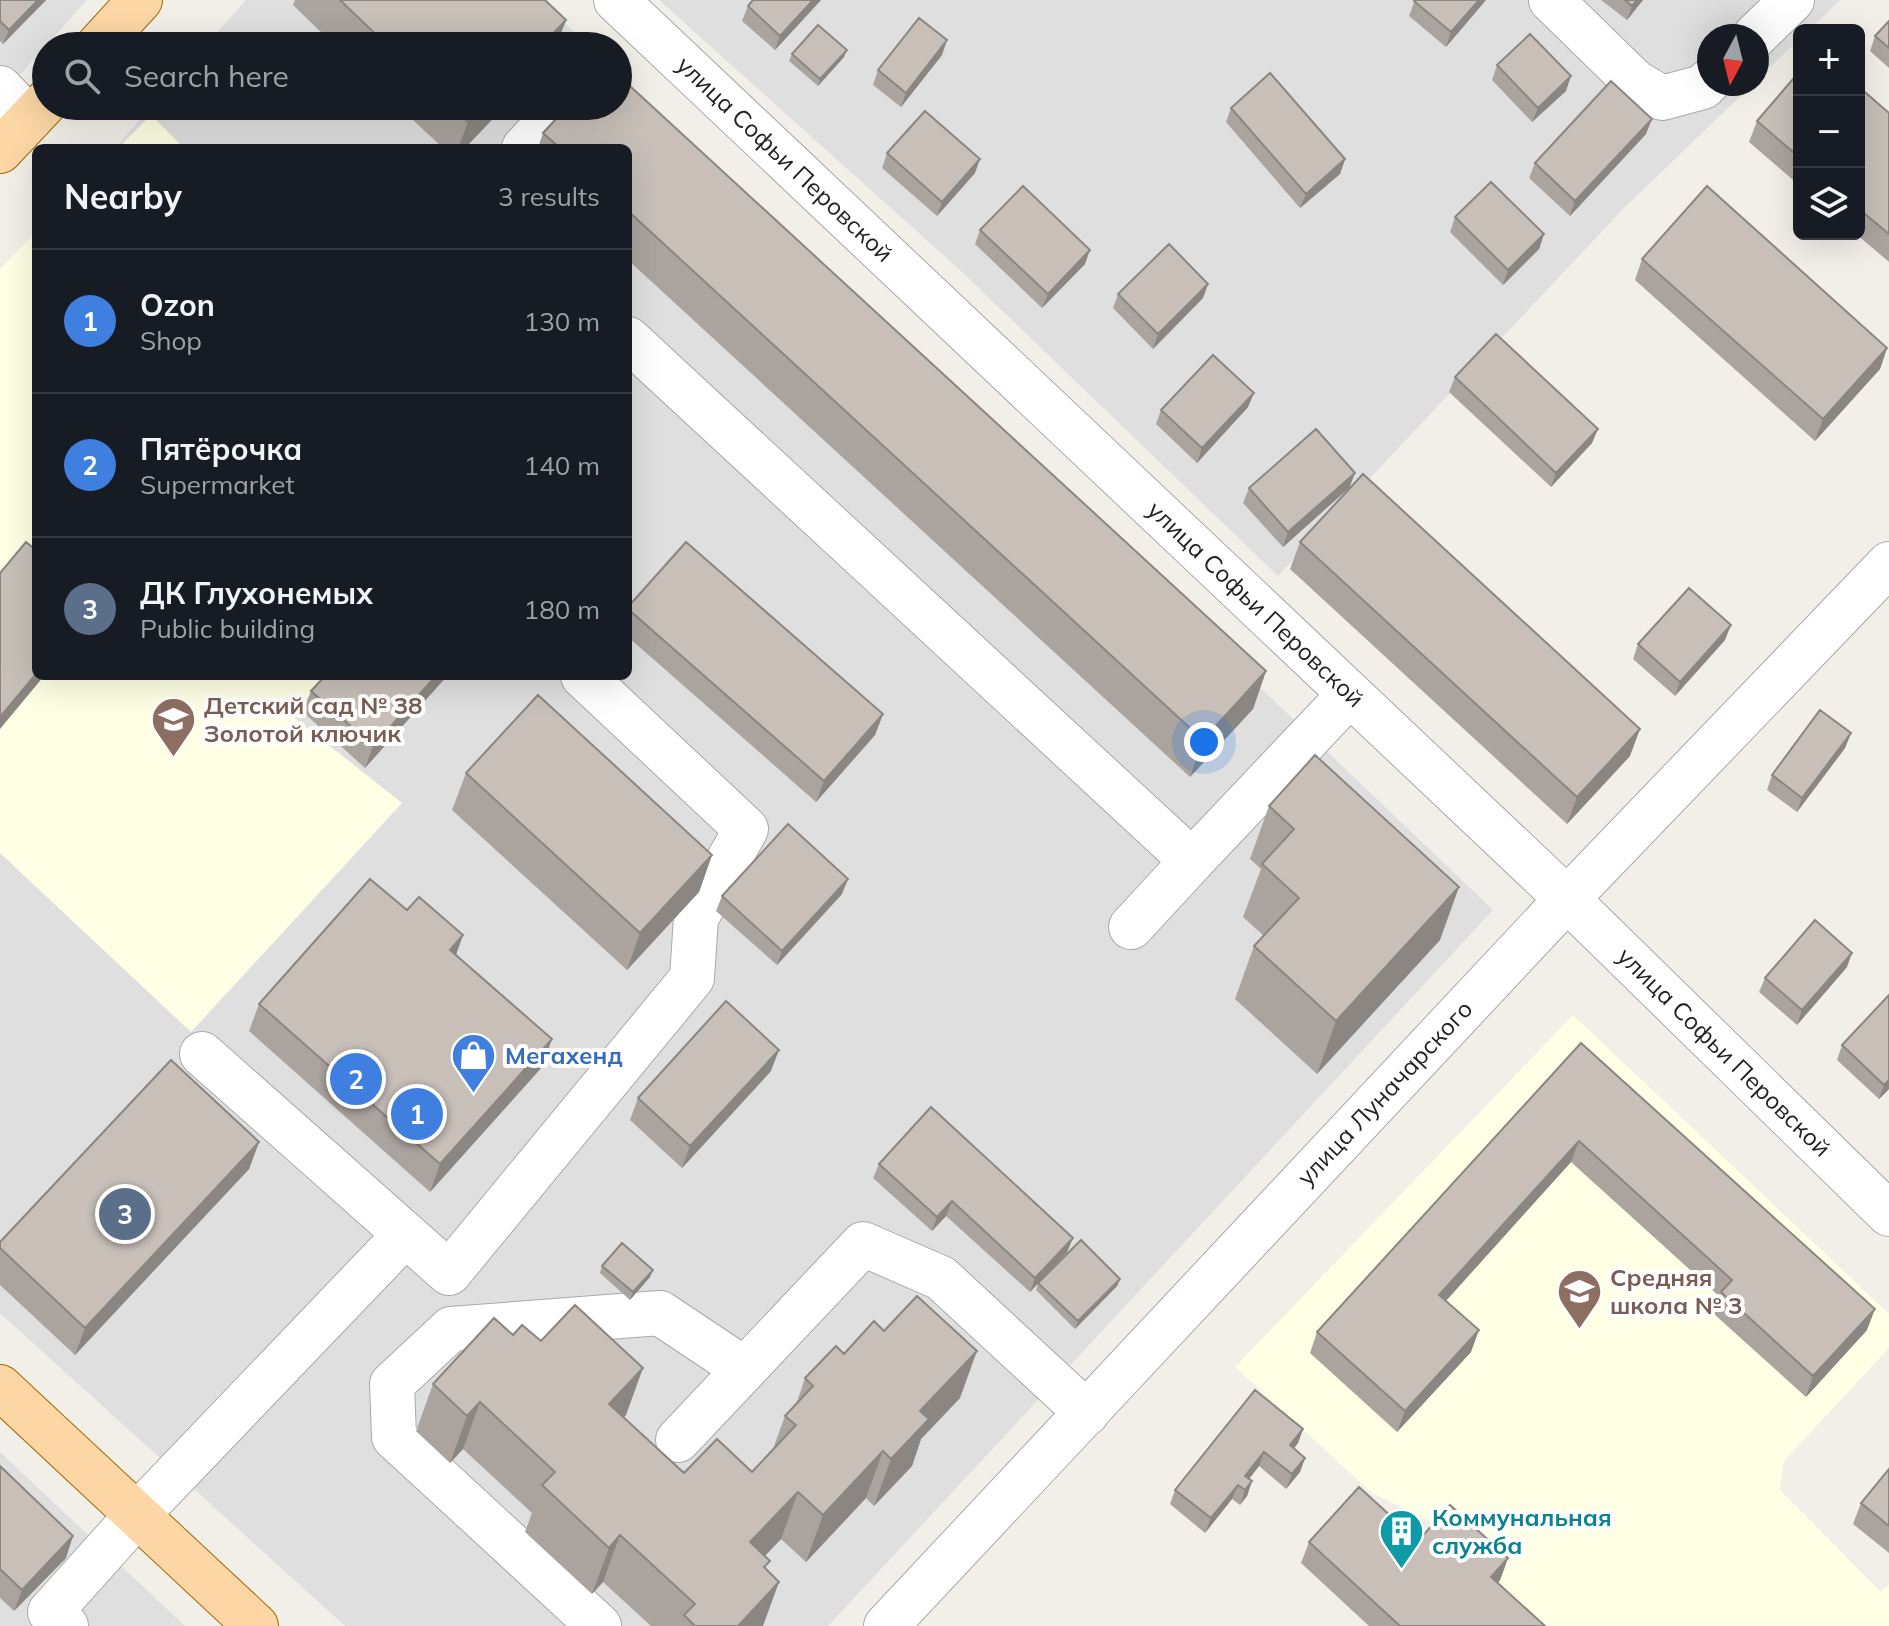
<!DOCTYPE html>
<meta charset="utf-8">
<style>
:root{--surface:#171b24;--page:#20242c;--text:#f1f3f6;--muted:#9ea1a6;--line:#363941;--accent:#d40000}
body{margin:0;font-family:Mulish,sans-serif;background:var(--page);color:var(--text)}
.controls{position:absolute;right:24px;top:24px;display:grid;overflow:hidden;border-radius:12px;box-shadow:0 8px 32px #0002}
.controls button{width:72px;height:72px;display:grid;place-items:center;padding:0;border:0;border-bottom:2px solid var(--line);background:var(--surface);color:var(--text);font:40px sans-serif}
.compass{position:absolute;left:1697px;top:24px;width:72px;height:72px;border-radius:50%;background:var(--surface);box-shadow:0 8px 32px #0002;rotate:187deg}
.you{position:absolute;left:1204px;top:742px;width:28px;height:28px;margin:-20px;border:6px solid #fff;border-radius:50%;background:#1a73e8;box-shadow:0 0 0 12px #1a73e833}
.badge{display:grid;place-items:center;width:52px;height:52px;border-radius:50%;background:var(--accent);color:#fff;font-size:26px;font-weight:700}
.pin{position:absolute;translate:-50% -50%;border:4px solid #fff;box-shadow:0 2px 8px #0006}
.list{margin:0;padding:0;list-style:none}
h2{display:flex;justify-content:space-between;align-items:center;height:104px;margin:0;padding:0 32px;font-size:34px}
h2 small{font-size:26px;font-weight:400;color:var(--muted)}
.list li{display:grid;grid-template-columns:52px 1fr auto;gap:24px;align-items:center;box-sizing:border-box;height:144px;padding:0 32px;border-top:2px solid var(--line)}
.list b{display:block;font-size:30px;white-space:nowrap}
.list p{margin:0;font-size:26px;white-space:nowrap;color:var(--muted)}
.list em{font-size:26px;font-style:normal;color:var(--muted)}
.icon{flex:none;width:44px;height:44px;fill:none;stroke:currentColor;stroke-width:2;stroke-linecap:round;stroke-linejoin:round}
.map{position:relative;flex:none;width:1889px;height:1626px;overflow:hidden}
.search{position:absolute;background:var(--surface);box-shadow:0 8px 32px #0002;left:32px;top:32px;width:600px;height:88px;display:flex;align-items:center;gap:20px;box-sizing:border-box;padding:0 28px;border-radius:44px;color:var(--muted);font-size:30px}
.panel{position:absolute;background:var(--surface);box-shadow:0 8px 32px #0002;left:32px;top:144px;width:600px;height:536px;border-radius:12px}
.map>svg:first-child{display:block}
.residential{fill:#e0dfdf}
.education{fill:#ffffe5}
.lines{fill:none;stroke-linecap:round;stroke-linejoin:round}
.minor-casing{stroke:#a9a9a9;stroke-width:46}
.major-casing{stroke:#a06b00;stroke-width:46}
.minor{stroke:#fff;stroke-width:44}
.major{stroke:#fcd6a4;stroke-width:44}
.wall{fill:#aba49e}
.shaded-wall{fill:#8b8681}
.building{fill:#c7bfb8;stroke:#8b8681;stroke-width:2}
.labels{text-anchor:middle;stroke-width:8;stroke-linejoin:round;paint-order:stroke}
.street-label{font-size:24px;fill:#222;stroke:#fff}
.education-label{font-size:24px;font-weight:bold;fill:#785e54;stroke:#fff;text-anchor:start}
.shop-label{font-size:24px;font-weight:bold;fill:#366cbe;stroke:#fff;text-anchor:start}
.culture-label{font-size:24px;font-weight:bold;fill:#0d838f;stroke:#fff;text-anchor:start}
</style>
<div class="map">
<svg width="1889" height="1626" viewBox="0 0 1889 1626">
<rect width="100%" height="100%" fill="#f2efe9"/>
<path class="residential" d="M0,0h87l-87,97z
M246,0h295l48,46h-384z
M659,0h1181l-31,30h-10v9l-42,41v-44h-48v48h44l-130,125 -345,367 -318,-306z
M618,74l875,836 -665,716h-483l-345,-313v-1035l36,398h592v-528h-513l37,-42h466z
M0,1452l185,174h-185z"/>
<path class="education" d="M151,115l33,33h-66z
M36,232v444h290l-34,40 110,87 -211,229 -191,-179v-584z
M1573,1015l316,299v34l-105,113 -4,29 101,102 8,-7v41h-375l-71,-99 -71,-34 -137,-126z"/>
<g class="lines">
<defs>
<g id="minor">
<path id="s1" d="M616,0l951,899 322,315"/>
<path d="M1551,0l84,82 27,16 41,-11 6,-6"/>
<path d="M1755,36l37,-36"/>
<path d="M0,88l30,31"/>
<path d="M524,148l39,-42"/>
<path d="M628,339l564,522 -61,66"/>
<path d="M1192,861l158,-167"/>
<path d="M202,1054l247,219 243,-295 4,-60 50,-89 -163,-153"/>
<path d="M678,1440l185,-196 78,34 146,135"/>
<path d="M66,1626l-16,-14 87,-97 267,-279"/>
<path d="M599,1626l-205,-189 -2,-53 59,-55 209,-16 84,56"/>
<path id="s2" d="M886,1626l681,-727 322,-335"/>
</g>
<path id="major" d="M98,46l42,-46
M0,151l46,-49
M0,1387l256,239"/>
</defs>
<use href="#minor" class="minor-casing"/>
<use href="#major" class="major-casing"/>
<use href="#minor" class="minor"/>
<use href="#major" class="major"/>
</g>
<path class="wall" d="M0,0h46l-43,44 -3,-3z
M295,0h250l21,20 -10,26h-221l-42,-41z
M821,0l-46,50 -33,-29 6,-15z
M1415,0h71l-40,47 -37,-31z
M1601,0h42l-16,20z
M1889,21v47l-19,-17 5,-15z
M792,54l52,3 -26,29 -29,-25z
M942,55l-41,52 -28,-22 5,-15z
M1497,65l69,26 -34,31 -40,-42z
M1799,72v113l-50,-43 8,-21z
M618,75l648,596 -13,38 -63,68 -562,-517v-112h-90l5,-15 25,-27h50z
M1859,87l30,26v149l-33,-28h3z
M398,106h107l-40,42h-22z
M1231,108l114,51 -5,15 -40,34 -74,-86z
M1646,134l-76,82 -41,-38 6,-15z
M887,153l88,20 -38,43 -55,-48z
M1455,217l89,17 -5,15 -36,36 -53,-53z
M980,230l105,34 -43,44 -67,-64z
M1642,259l245,89 -7,21 -65,72 -180,-161z
M1208,284l-5,14 -50,51 -40,-41 5,-14z
M1455,377l137,66 -41,44 -102,-95z
M1248,407l-51,56 -41,-39 5,-14z
M1355,473l-6,15 -66,59 -40,-44 6,-15z
M1300,542l330,214 -63,68 -277,-255z
M628,607l255,107 -8,21 -59,67 -188,-165z
M1725,640l-50,56 -42,-37 5,-15z
M447,676l-82,92 -62,-56 8,-21z
M1851,733l-6,15 -48,64 -30,-22 5,-15z
M466,773l246,82 -13,37 -72,78 -175,-160z
M1269,806l171,134 -123,134 -82,-75 19,-53 10,-10 -21,-19 18,-48 -11,-10z
M842,894l-65,71 -61,-54 6,-15z
M407,910l56,25 -7,19 96,85 -10,28 -112,125 -181,-161 10,-27z
M1847,967l-50,58 -38,-33 6,-14z
M1889,995v94l-10,10 -42,-39 5,-15z
M1581,1043l286,287 -61,67 -92,-83 6,-17 -149,-135 -125,139 25,51 -74,80 -87,-79 7,-21z
M771,1071l-89,97 -52,-48 8,-22z
M259,1142l-10,27 -174,186 -75,-70v-43z
M879,1164l194,74 -6,14 -17,19 70,8 -3,7 -42,43 -39,-39 2,-6 -8,8 -84,-76 -14,15 -59,-53z
M602,1266l48,11 -20,23 -30,-27z
M513,1335l113,80 -2,2 60,56 68,-1 21,-23 12,-33 11,-11 9,-27 39,-24 116,44 -39,41 -9,27 -38,40 -8,-8 -60,64 -25,-23 -16,17 1,14 -3,56h-112l-48,-44 -11,12 -67,-62 7,-19 -69,-64 -13,14 -34,-32 17,-47z
M1303,1429l-5,14 -4,5 11,10 -5,14 -14,17 -27,-23 -10,13 3,2 -5,15 -7,9 -8,-6 -27,34 -35,-29 5,-14z
M0,1466l66,92 -52,53 -14,-13z
M1889,1469v84l-36,-29 8,-21z
M1418,1541l90,17 -8,22 -2,2 47,44h-176l-68,-63 8,-21z"/>
<path class="shaded-wall" d="M38,0h8l-43,44 6,-14z
M813,0h8l-46,50 5,-14z
M1479,0h7l-40,47 5,-15z
M1637,0h6l-16,20 5,-14z
M566,20l-10,26h-15z
M947,40l-5,15 -41,52 5,-14z
M847,50l-3,7 -26,29 2,-7z
M1571,76l-5,15 -34,31 6,-14z
M483,106h22l-40,42h-7l10,-26z
M1652,119l-6,15 -76,82 5,-15z
M980,159l-5,14 -38,43 5,-14z
M1345,159l-5,15 -40,34 6,-14z
M1544,234l-5,15 -36,36 5,-15z
M1090,250l-5,14 -43,44 6,-14z
M1208,284l-5,14 -50,51 5,-15z
M1887,348l-7,21 -65,72 8,-22z
M1254,393l-6,14 -51,56 5,-15z
M1598,429l-6,14 -41,44 5,-14z
M1355,473l-6,15 -66,59 5,-15z
M1731,625l-6,15 -50,56 5,-14z
M1266,671l-13,38 -63,68 13,-37z
M36,674v2h8l-44,53v-12z
M436,676h11l-82,92 8,-22z
M883,714l-8,21 -59,67 8,-21z
M1640,729l-10,27 -63,68 10,-27z
M1851,733l-6,15 -48,64 5,-14z
M712,855l-13,37 -72,78 13,-37z
M848,879l-6,15 -65,71 5,-14z
M1459,887l-19,53 -123,134 19,-53z
M463,935l-10,28 -3,-13z
M1852,953l-5,14 -50,58 5,-15z
M552,1039l-10,28 -112,125 10,-28z
M779,1050l-8,21 -89,97 8,-22z
M1889,1080v9l-10,10 5,-14z
M1579,1141l-8,21 -139,154 7,-21z
M259,1142l-10,27 -174,186 10,-27z
M952,1201l-6,15 -14,15 5,-14z
M1073,1238l-6,14 -37,40 5,-14z
M653,1270l-3,7 -20,23 3,-8z
M1120,1279l-3,7 -42,43 3,-8z
M1875,1309l-8,21 -61,67 7,-21z
M1479,1330l-8,22 -74,80 8,-21z
M977,1351l-17,47 -39,41 -9,27 -38,40 17,-47 29,-48z
M643,1368l-17,47 -34,36 17,-47z
M480,1402l-17,47 -13,14 17,-47z
M1303,1429l-5,14 -13,17 5,-15z
M883,1451l-17,47 -60,64 17,-47z
M1264,1452l-5,14 -17,22 3,-12z
M1305,1458l-5,14 -14,17 6,-15z
M1252,1481l-5,15 -7,9 5,-15z
M1238,1485l-6,14 -27,34 6,-15z
M798,1492l-17,47 -48,50 17,-47z
M620,1535l-17,47 -11,12 17,-46z
M73,1536l-7,22 -52,53 8,-21z
M1508,1558l-8,22 -16,18 7,-21z
M779,1582l-16,44h-25z"/>
<path class="building" d="M0,0h38l-29,30 -9,-9z
M340,0h205l21,20 -25,26h-153z
M753,0h60l-33,36 -32,-30z
M1415,0h64l-28,32 -37,-31z
M1625,0h12l-5,6z
M919,18l28,22 -41,53 -28,-23z
M1889,21v27l-14,-12z
M818,25l29,25 -27,29 -28,-25z
M1530,34l41,42 -33,32 -41,-43z
M1799,72v85l-42,-36z
M1270,73l75,86 -39,35 -75,-86z
M618,75l648,596 -63,69 -575,-529v-63h-68l-17,-15 25,-27h50z
M1611,81l41,38 -77,82 -40,-38z
M1859,87l30,26v121l-30,-25z
M451,106h32l-15,16z
M925,111l55,48 -38,43 -55,-49z
M1491,182l53,52 -36,36 -53,-53z
M1023,186l67,64 -42,44 -68,-64z
M1707,186l180,162 -64,71 -181,-160z
M1169,244l39,40 -50,50 -40,-40z
M1496,334l102,95 -42,44 -101,-96z
M1213,355l41,38 -52,55 -41,-38z
M1316,429l39,44 -67,59 -39,-44z
M1363,474l277,255 -63,68 -277,-255z
M26,542l10,8v124l-36,43v-144z
M686,542l197,172 -59,67 -196,-172v-2z
M1689,588l42,37 -51,57 -42,-38z
M325,676h111l-63,70 -62,-55z
M538,695l174,160 -72,78 -174,-160z
M1820,710l31,23 -49,65 -30,-23z
M1315,755l144,132 -123,134 -82,-75 45,-48 -37,-34 32,-35 -25,-23z
M788,824l60,55 -66,72 -60,-55z
M370,879l37,31 12,-13 44,38 -13,15 102,89 -112,125 -181,-160z
M1815,920l37,33 -50,57 -37,-32z
M1889,995v85l-5,5 -42,-40z
M726,1001l53,49 -89,96 -52,-48z
M1581,1043l294,266 -62,67 -92,-84 11,-12 -153,-139 -140,154 40,35 -74,81 -88,-79z
M171,1060l88,82 -174,186 -85,-80v-6z
M931,1107l142,131 -38,40 -83,-77 -15,16 -58,-53z
M1081,1240l39,39 -42,42 -40,-38z
M622,1243l31,27 -20,22 -31,-26z
M917,1296l60,55 -57,60 9,8 -38,40 -8,-8 -60,64 -25,-23 -48,50 20,19 -6,6 15,15 -41,44h-43l-11,-11 11,-11 -75,-69 -11,13 -67,-63 13,-13 -75,-70 -13,14 -34,-32 61,-66 19,17 9,-10 19,16 34,-36 68,63 -34,36 75,69 33,-34 35,33 44,-47 -11,-9 28,-30 -8,-8 31,-32 8,8 30,-33 10,10z
M1255,1390l48,39 -13,16 15,13 -13,16 -28,-22 -19,24 7,5 -7,9 -7,-5 -27,33 -36,-28z
M0,1466l73,70 -51,54 -22,-21z
M1889,1469v57l-28,-23z
M1359,1487l59,54 32,-36 58,53 -17,19 54,49h-145l-91,-84z"/>
<defs>
<symbol id="school-pin" viewBox="-11 -11 22 30"><path d="M0 17L-7.5 6A9.5 9.5 0 1 1 7.5 6Z" fill="#8d6e63" stroke="#fff"/><path d="M0-5L7-2L0 1L-7-2ZM-4 1L0 2.5L4 1V4Q0 6-4 4Z" fill="#fff"/></symbol>
<symbol id="shop-pin" viewBox="-11 -11 22 30"><path d="M0 17L-7.5 6A9.5 9.5 0 1 1 7.5 6Z" fill="#3f7fe0" stroke="#fff"/><path d="M-5-2.5h2.3a2.7 3.5 0 0 1 5.4 0H5L5.5 6h-11ZM-1.5-2.5h3a1.5 2.3 0 0 0-3 0Z" fill="#fff"/></symbol>
<symbol id="building-pin" viewBox="-11 -11 22 30"><path d="M0 17L-7.5 6A9.5 9.5 0 1 1 7.5 6Z" fill="#0f9aa8" stroke="#fff"/><path d="M-4-6H4V6H1V3H-1V6H-4ZM-2.5-4.3h1.7v1.8h-1.7ZM.8-4.3h1.7v1.8H.8ZM-2.5-1h1.7V.8h-1.7ZM.8-1h1.7V.8H.8Z" fill="#fff"/></symbol>
</defs>
<g fill-rule="evenodd">
<use href="#school-pin" x="148" y="694" width="51" height="69"/>
<use href="#shop-pin" x="448" y="1030" width="51" height="69"/>
<use href="#school-pin" x="1554" y="1266" width="51" height="69"/>
<use href="#building-pin" x="1376" y="1506" width="51" height="69"/>
</g>
<g class="labels">
<g class="street-label">
<text dy="8" stroke="none"><textPath href="#s1" startOffset="232">улица Софьи Перовской</textPath></text>
<text dy="8" stroke="none"><textPath href="#s1" startOffset="880">улица Софьи Перовской</textPath></text>
<text dy="8" stroke="none"><textPath href="#s1" startOffset="1528">улица Софьи Перовской</textPath></text>
<text dy="8" stroke="none"><textPath href="#s2" startOffset="730">улица Луначарского</textPath></text>
</g>
<g class="education-label">
<text x="204" y="714">Детский сад № 38<tspan x="204" dy="28">Золотой ключик</tspan></text>
<text x="1610" y="1286">Средняя<tspan x="1610" dy="28">школа № 3</tspan></text>
</g>
<g class="shop-label">
<text x="505" y="1064">Мегахенд</text>
</g>
<g class="culture-label">
<text x="1432" y="1526">Коммунальная<tspan x="1432" dy="28">служба</tspan></text>
</g>
</g>
</svg>
<div class="controls">
<button>+</button>
<button>−</button>
<button><svg class="icon" aria-label="layers" viewBox="0 0 24 24"><path d="M12 4l9 5-9 5-9-5zM3 14l9 5 9-5"/></svg></button>
</div>
<svg class="compass" viewBox="-18 -18 36 36"><path d="M0-13l5 13h-10z" fill="#e53935"/><path d="M0 13l5-13h-10z" fill="#9ea1a6"/></svg>
<div class="you"></div>
<div class="pin badge" style="left:417px;top:1114px;background:#3f7fe0">1</div>
<div class="pin badge" style="left:356px;top:1079px;background:#3f7fe0">2</div>
<div class="pin badge" style="left:125px;top:1214px;background:#5c6f8a">3</div>
<div class="search"><svg class="icon" aria-label="search" viewBox="0 0 24 24"><circle cx="10" cy="10" r="6"/><path d="M15 15l6 6"/></svg>Search here</div>
<section class="panel">
<h2>Nearby<small>3 results</small></h2>
<ul class="list">
<li><span class="badge" style="background:#3f7fe0">1</span><div><b>Ozon</b><p>Shop</p></div><em>130 m</em></li>
<li><span class="badge" style="background:#3f7fe0">2</span><div><b>Пятёрочка</b><p>Supermarket</p></div><em>140 m</em></li>
<li><span class="badge" style="background:#5c6f8a">3</span><div><b>ДК Глухонемых</b><p>Public building</p></div><em>180 m</em></li>
</ul>
</section>
</div>
